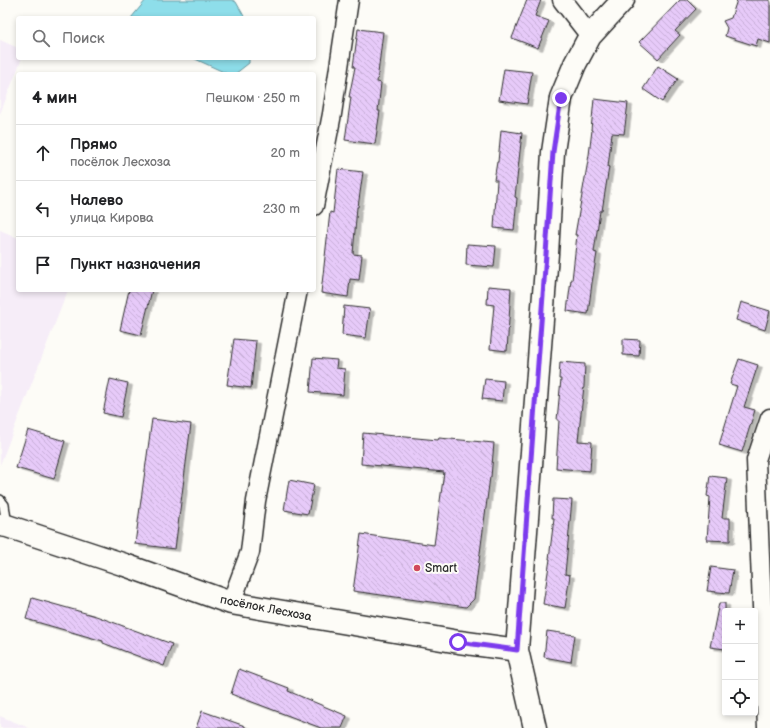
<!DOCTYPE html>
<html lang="ru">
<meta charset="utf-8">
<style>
:root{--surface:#fff;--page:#f6f6f6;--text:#202124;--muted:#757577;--line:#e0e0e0}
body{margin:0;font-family:"Balsamiq Sans",sans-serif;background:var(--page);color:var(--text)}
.controls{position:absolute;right:12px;bottom:12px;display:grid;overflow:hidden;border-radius:4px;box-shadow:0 2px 6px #0003}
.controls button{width:36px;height:36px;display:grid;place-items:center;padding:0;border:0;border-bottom:1px solid var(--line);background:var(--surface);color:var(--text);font:20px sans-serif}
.stop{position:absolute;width:12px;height:12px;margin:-9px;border:3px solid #7c3aed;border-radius:50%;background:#fff}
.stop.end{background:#7c3aed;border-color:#fff;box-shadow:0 1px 4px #0008}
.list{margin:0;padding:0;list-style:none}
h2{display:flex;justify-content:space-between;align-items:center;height:52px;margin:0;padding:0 16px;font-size:17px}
h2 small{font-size:13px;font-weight:400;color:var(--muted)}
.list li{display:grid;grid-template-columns:26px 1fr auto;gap:12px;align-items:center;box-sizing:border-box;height:56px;padding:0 16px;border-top:1px solid var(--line)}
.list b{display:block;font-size:15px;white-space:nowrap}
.list p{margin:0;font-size:13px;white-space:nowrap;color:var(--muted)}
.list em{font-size:13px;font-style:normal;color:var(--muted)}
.icon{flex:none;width:22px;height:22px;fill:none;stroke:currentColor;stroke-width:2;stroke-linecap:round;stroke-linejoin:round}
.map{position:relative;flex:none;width:770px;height:728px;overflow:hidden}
.search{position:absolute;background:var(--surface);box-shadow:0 2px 6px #0003;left:16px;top:16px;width:300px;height:44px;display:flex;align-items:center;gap:10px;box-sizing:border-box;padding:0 14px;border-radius:4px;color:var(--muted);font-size:15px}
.panel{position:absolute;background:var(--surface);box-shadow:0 2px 6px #0003;left:16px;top:72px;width:300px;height:220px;border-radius:4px}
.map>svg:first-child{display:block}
.built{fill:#f6edf8}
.water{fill:#8edeea;stroke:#66969e}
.building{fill:url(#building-back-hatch);stroke:#2b2b2b;filter:url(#shadow)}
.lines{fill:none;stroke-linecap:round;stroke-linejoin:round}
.lane-casing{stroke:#2b2b2b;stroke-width:12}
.street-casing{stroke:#2b2b2b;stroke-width:21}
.secondary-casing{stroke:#2b2b2b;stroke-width:25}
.lane{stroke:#fdfcf7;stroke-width:9}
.street{stroke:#fdfcf7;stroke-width:18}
.secondary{stroke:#fdfcf7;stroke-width:22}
.route{stroke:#7c3aed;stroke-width:5}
.poi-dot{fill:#d1495b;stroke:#fdfcf7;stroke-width:1.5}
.labels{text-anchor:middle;stroke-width:4;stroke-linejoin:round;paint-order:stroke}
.poi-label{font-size:12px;fill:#2b2b2b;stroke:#fdfcf7;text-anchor:start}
.street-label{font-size:12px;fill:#2b2b2b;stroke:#fdfcf7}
</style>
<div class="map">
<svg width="770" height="728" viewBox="0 0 770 728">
<defs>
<pattern id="building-back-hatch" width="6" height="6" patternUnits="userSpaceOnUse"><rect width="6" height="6" fill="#e7caf9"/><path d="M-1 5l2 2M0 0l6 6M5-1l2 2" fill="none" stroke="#c6aed6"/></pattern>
<filter id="shadow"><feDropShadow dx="4.5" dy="2.5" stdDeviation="0" flood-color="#0004"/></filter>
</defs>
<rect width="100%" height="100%" fill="#fdfcf7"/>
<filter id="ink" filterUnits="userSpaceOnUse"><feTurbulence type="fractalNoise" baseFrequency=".025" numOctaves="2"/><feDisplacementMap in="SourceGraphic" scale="8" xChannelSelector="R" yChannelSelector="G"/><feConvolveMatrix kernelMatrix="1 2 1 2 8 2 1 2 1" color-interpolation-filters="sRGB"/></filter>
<g filter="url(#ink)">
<path class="built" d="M0,40l18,8v10h4l-22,56z
M0,230l18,8v52h50l-68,175z
M0,716l29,12h-29z"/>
<path class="water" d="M146,0h86l4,2 9,16h-114z
M193,58h56v5l-14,11h-7z"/>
<path class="building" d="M527,0h14l-6,16 14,5 -11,27 -26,-10z
M680,0h7l9,9 -21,22 5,4 -22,24 -19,-17z
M737,0h33v43l-12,-4 -2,7 -31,-10 2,-8 -4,-7 8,-3z
M358,29l25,3 -6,50 4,1 -3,28h2l-5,33 -30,-4 6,-43h-2l6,-30h-2z
M658,66l20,13 -16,23 -19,-13z
M504,69l28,3 -5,32 -28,-4z
M594,99l34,4 -4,31 -12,-1 -4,34h1l-7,44h-2l-6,41 3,1 -5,30 -4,31 -21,-3 4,-31h1l5,-45h-2l14,-80 3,-25h-1z
M501,130l21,3 -7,64 2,1 -3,32 -20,-2 3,-48h-3l3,-18h1z
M338,169l25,3 -5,35h-1l-4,47 9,1 -3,25 -9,-1 -2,18 -27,-4 9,-81 3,1z
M467,244l29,2 -2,21 -28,-2z
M488,286l23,2 -4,63 -17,-2 4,-44 -7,-1z
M129,290h23l-11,45 -21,-5z
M741,302l29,9 -5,19 -29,-10z
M344,306l26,3 -4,29 -24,-3z
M234,339l22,2 -5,47 -24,-3z
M623,339l17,1 -1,16 -16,-1z
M313,358l24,2 -1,8 9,1 -2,26 -33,-3z
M739,359l19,6 -14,42 11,3 -13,42 -23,-7 18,-59 -7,-2z
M560,362l25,2 -1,22 -6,55 14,1 -2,29 -34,-3 3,-48h-2l4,-41h-2z
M110,379l18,4 -7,34 -18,-4z
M485,379l19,2 -2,20 -20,-2z
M152,419l39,5 -16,125 -40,-5z
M28,430l37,11 -11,38 -38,-11z
M363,433l75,7 1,-2 55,5 -3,34h-1l-16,122 -8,8 -113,-16 8,-57 73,11 10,-73 -83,-8z
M710,476l17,2 -5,40h8v23l-23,-1 3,-43 -3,-1z
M289,480l25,5 -6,29 -24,-4z
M553,499l19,1 -7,74 5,1 -5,33 -22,-4 7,-45h-1l5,-41h-2z
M711,567l22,3 -4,23 -22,-2z
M32,598l64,18 76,28 -8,22 -61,-23v-2l-77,-22z
M719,603h6v46l-15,-2z
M547,631l28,4 -4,27 -27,-5z
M239,669l50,19 -1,3 59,25 -5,12h-21l-90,-34z
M202,711l43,15v2h-49z"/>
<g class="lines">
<defs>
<path id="lane" d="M0,500l4,5 3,21"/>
<path id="street" d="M562,0l28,36
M314,206l18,-92 17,-114
M231,603l19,-51 6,-51 42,-211
M767,728l-11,-268 14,-42"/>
<path id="secondary" d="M0,525l7,1 118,39 106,38 228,39 58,8
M535,728l-18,-78 30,-396 6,-102 8,-54 14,-34 15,-28 33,-36"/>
</defs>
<use href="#lane" class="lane-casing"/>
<use href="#street" class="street-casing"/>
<use href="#secondary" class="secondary-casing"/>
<use href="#lane" class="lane"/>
<use href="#street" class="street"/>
<use href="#secondary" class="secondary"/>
</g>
</g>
<g class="lines" filter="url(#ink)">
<path class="route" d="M458,642l59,8 29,-396 7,-102 8,-54"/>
</g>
<circle class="poi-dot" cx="417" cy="568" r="4"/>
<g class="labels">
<g class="poi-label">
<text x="425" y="572">Smart</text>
</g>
<g class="street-label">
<text transform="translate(266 608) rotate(11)" y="4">посёлок Лесхоза</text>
</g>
</g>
</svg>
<div class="controls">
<button>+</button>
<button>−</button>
<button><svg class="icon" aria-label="locate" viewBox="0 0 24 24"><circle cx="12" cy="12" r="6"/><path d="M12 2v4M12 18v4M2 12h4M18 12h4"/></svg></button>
</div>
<div class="stop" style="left:458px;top:642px"></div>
<div class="stop end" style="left:561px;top:98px"></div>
<div class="search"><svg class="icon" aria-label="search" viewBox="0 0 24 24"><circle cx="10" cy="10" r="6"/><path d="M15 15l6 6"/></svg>Поиск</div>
<section class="panel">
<h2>4 мин<small>Пешком · 250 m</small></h2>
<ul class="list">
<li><svg class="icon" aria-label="ahead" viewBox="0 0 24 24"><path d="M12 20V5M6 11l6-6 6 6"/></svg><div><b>Прямо</b><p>посёлок Лесхоза</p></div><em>20 m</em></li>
<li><svg class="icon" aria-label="left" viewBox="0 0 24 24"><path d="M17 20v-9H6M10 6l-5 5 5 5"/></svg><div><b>Налево</b><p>улица Кирова</p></div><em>230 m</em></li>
<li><svg class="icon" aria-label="arrive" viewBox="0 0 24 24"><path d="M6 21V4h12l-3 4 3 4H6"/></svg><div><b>Пункт назначения</b></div></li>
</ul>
</section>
</div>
